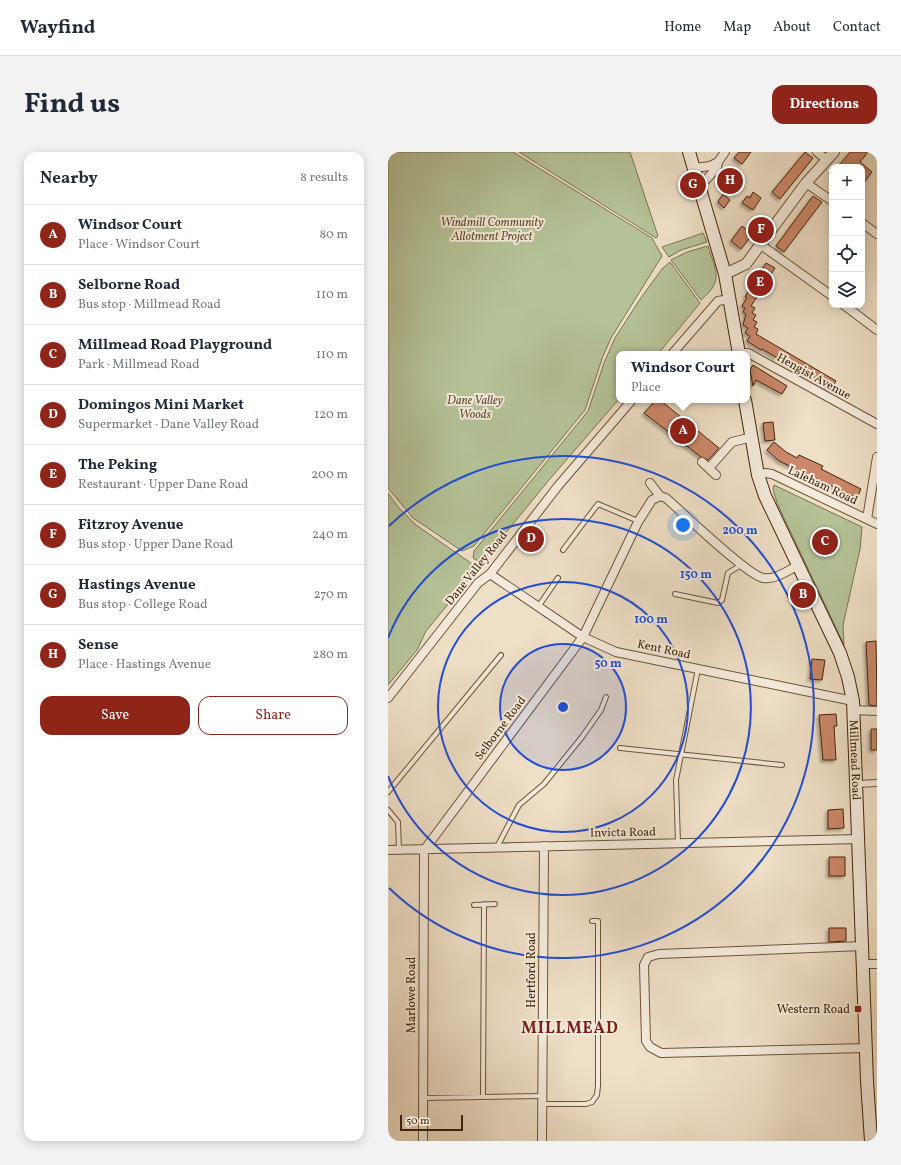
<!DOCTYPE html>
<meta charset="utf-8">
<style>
:root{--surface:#fff;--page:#f2f2f3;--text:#1f2937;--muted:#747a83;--line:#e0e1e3;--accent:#8f2418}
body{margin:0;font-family:Vollkorn,serif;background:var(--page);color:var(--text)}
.controls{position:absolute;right:12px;top:12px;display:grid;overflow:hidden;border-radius:8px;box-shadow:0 2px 10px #0003}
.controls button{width:36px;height:36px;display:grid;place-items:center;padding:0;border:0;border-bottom:1px solid var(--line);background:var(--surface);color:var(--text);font:20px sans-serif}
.scale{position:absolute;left:12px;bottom:10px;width:63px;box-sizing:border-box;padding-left:4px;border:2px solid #422408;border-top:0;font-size:11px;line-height:14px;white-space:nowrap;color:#422408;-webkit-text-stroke:3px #f4eadb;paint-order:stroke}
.you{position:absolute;left:295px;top:373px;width:14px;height:14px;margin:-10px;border:3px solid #fff;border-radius:50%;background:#1a73e8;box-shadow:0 0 0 6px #1a73e833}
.badge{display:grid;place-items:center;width:26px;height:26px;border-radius:50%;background:var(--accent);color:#fff;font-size:13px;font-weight:700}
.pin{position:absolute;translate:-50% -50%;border:2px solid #fff;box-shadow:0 1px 4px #0006}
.popup{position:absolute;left:228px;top:199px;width:134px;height:52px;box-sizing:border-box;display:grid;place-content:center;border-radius:8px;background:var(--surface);filter:drop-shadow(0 1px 3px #0005);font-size:13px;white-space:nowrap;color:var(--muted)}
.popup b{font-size:15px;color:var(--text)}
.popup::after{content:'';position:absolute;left:50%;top:100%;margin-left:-8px;border:8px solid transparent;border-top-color:var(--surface)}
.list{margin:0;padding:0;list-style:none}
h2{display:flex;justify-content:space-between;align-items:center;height:52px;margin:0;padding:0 16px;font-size:17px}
h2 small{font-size:13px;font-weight:400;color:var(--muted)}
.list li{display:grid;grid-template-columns:26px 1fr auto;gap:12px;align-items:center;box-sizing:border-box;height:60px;padding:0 16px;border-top:1px solid var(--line)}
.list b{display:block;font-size:15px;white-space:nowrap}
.list p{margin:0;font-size:13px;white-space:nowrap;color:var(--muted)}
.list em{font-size:13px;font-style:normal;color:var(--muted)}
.actions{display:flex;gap:8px;padding:12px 16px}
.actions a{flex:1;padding:9px 0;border:1px solid var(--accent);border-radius:12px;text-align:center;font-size:14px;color:var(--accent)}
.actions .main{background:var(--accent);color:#fff}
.icon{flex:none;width:22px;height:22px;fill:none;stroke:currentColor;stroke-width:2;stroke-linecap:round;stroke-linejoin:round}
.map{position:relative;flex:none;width:489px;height:989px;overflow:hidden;border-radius:12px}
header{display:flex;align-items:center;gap:24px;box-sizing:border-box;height:56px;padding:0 20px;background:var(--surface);border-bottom:1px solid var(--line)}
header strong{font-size:19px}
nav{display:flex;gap:22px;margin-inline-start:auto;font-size:14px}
.intro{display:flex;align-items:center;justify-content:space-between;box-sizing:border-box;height:96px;padding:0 24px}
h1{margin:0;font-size:28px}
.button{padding:10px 18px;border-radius:12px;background:var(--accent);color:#fff;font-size:14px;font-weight:700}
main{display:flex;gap:24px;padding:0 24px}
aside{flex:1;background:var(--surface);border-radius:12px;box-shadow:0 2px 10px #0003}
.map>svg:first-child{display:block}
.green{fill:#b5c298;stroke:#7c7350}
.building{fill:#ca8769;stroke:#422408;filter:url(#shadow)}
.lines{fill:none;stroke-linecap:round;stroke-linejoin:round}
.service-casing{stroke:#6d5338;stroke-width:6}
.pedestrian-casing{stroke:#6d5338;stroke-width:8}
.minor-casing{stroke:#6d5338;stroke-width:10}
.tertiary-casing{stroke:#6d5338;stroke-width:12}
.secondary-casing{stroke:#422408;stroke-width:14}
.service{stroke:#f4eadb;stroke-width:4}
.pedestrian{stroke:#f4eadb;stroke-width:6}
.minor{stroke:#f4eadb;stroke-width:8}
.tertiary{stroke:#f4eadb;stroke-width:10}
.secondary{stroke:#f4eadb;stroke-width:12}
.ring{fill:none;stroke:#1d4ed8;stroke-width:2}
.poi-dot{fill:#8f2418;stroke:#f4eadb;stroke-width:1.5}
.labels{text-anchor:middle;stroke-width:4;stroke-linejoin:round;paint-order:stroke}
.park-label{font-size:12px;font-style:italic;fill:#5f4c2c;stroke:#f4eadb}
.street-label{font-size:12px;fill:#422408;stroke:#f4eadb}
.poi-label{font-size:12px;fill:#422408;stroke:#f4eadb;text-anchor:end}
.district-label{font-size:16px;font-weight:bold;letter-spacing:1px;fill:#7a1f14;stroke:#f4eadb}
.centre{fill:#1d4ed8;stroke:#f4eadb;stroke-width:2}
.ring-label{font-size:12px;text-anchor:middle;font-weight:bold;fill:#1d4ed8;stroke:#f4eadb;stroke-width:4;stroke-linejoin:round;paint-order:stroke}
</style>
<header>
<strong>Wayfind</strong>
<nav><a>Home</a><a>Map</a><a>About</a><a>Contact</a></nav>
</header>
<div class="intro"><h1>Find us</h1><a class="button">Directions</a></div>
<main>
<aside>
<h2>Nearby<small>8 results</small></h2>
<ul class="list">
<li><span class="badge">A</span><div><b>Windsor Court</b><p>Place · Windsor Court</p></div><em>80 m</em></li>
<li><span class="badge">B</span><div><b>Selborne Road</b><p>Bus stop · Millmead Road</p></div><em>110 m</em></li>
<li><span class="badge">C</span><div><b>Millmead Road Playground</b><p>Park · Millmead Road</p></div><em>110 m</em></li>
<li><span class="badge">D</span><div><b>Domingos Mini Market</b><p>Supermarket · Dane Valley Road</p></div><em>120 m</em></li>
<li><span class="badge">E</span><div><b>The Peking</b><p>Restaurant · Upper Dane Road</p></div><em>200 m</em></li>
<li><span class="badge">F</span><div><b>Fitzroy Avenue</b><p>Bus stop · Upper Dane Road</p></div><em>240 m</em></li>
<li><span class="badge">G</span><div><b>Hastings Avenue</b><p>Bus stop · College Road</p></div><em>270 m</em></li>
<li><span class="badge">H</span><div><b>Sense</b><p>Place · Hastings Avenue</p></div><em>280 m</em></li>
</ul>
<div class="actions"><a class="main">Save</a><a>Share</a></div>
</aside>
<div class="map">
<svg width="489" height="989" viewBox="0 0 489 989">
<defs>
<filter id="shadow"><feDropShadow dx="-2.5" dy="2.5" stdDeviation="1" flood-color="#0004"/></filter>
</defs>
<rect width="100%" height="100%" fill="#eedfc7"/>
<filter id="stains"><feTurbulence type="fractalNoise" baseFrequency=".005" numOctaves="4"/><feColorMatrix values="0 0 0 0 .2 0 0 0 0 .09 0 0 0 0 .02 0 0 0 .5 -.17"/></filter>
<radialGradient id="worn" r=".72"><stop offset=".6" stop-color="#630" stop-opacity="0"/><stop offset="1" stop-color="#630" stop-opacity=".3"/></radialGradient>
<path class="green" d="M0,0h125l139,86 10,18 -51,82 -8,18 -18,54 -111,136 -12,5 -49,-33 -25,-30z
M131,0h111l28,84 -2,2z
M315,81l4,9 -26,8 -12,7 -7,-10z
M320,94c8,26 16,34 -7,54l-30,-40 16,-8z
M282,110l30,41 -42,51h-39v45l-70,81 -68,83 -8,-5 1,-7 114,-140 16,-48 11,-25 25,-39 22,-30z
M386,333l88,42 -2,22 -17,76 1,20 -67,-142 -4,-14z
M0,341l10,14 18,18 62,43 -52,63 -9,19 -29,35z"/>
<path class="building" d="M351,0h12l-9,12 -8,-6z
M417,0l8,6 -33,41 -8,-7z
M462,0h18l-8,10 12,10 -10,13v-18h-24z
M342,19l9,7 -10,14 -9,-7z
M365,40l8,6 -8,12 -11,-7 5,-7 3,2z
M335,42l7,6 -6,8 -6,-6z
M425,44l9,6 -38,50 -8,-6z
M354,74l4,3h5l1,6 -11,14 -10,-8z
M378,111l9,5 -24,38 4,2 -3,5 4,2 -3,5 4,2 -3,5 4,2 -2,5 80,47 -5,8 -69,-40 -1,1 -14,-9 3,-5 -5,-3 3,-5 -5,-3 3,-11 -3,-2 2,-4 -3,-2 5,-8 -2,-1z
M365,213l34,21 -5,8 -26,-14 -3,6 -3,-16z
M268,248h4l59,48 -11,12 -7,-3 -57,-44z
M385,270l2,18 -10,1 -2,-18z
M386,290l12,10 11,6 2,-3 24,11 -2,3 40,20 -4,9 -78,-37 -12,-11z
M488,489l1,65 -8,-1 -3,-63z
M424,507l13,1 -3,20 -12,-1z
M448,562l1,12h-3l2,34h-13l-4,-45z
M483,577h6v21h-6z
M455,657l1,19 -16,1v-19z
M441,705h16v19h-16z
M441,776h17v13l-17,1z"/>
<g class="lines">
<defs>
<path id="service" d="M175,398l35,-46 40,17
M287,442l43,9 4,-3 6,-27 13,-8
M150,455l20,-29
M232,596l162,17
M0,640l113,-137
M0,658l10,12 1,28
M290,691l-2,-63 22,-111
M109,695l22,-42 25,-21 38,-47 19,-27 5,-13
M86,753l21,-1
M95,945l1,-193
M35,946l120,-2
M155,952h43l6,-2 5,-7 1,-9v-165h-6"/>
<path id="pedestrian" d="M468,632l21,-1"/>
<path id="minor" d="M429,0l10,8
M306,16l16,-2 8,-4
M418,31l26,18
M311,35l18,-19 1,-6 7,-10
M474,71l15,11
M373,93l71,51
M456,153l33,25
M351,201h9l129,71
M284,202l46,-53 12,-2
M314,310l14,13
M321,316l23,-26 20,-5
M370,323l7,-2 7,1 105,50
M262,331l10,13
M479,367l10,-62
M102,422l93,63 33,15 237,49
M0,546l90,-115 12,-9 68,-88 74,-86
M465,558l24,1
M37,697l158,-212 55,-115 14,-22 8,-4 6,2c16,14 81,77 97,80 12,2 24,-7 34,-12
M0,698l471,-11
M475,794l-204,8 -11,3 -4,8 2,76 4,6 11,6 205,-5
M475,812h14
M35,989l1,-291
M154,989l2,-295"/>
<path id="tertiary" d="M337,122l21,-10 60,-81 28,-31"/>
<g id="secondary">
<path d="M301,0l36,122 14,80"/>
<path id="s1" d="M357,248l13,75 7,21 75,157 8,24 5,24 14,380 4,60"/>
</g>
</defs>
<use href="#service" class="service-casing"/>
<use href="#pedestrian" class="pedestrian-casing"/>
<use href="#minor" class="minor-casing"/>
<use href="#tertiary" class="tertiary-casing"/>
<use href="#secondary" class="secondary-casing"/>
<use href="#service" class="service"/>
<use href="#pedestrian" class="pedestrian"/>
<use href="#minor" class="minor"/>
<use href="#tertiary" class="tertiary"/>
<use href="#secondary" class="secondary"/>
</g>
<circle cx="175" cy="555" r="63" fill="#1d4ed8" fill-opacity=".12"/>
<g class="ring">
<circle cx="175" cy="555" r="63"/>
<circle cx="175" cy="555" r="125"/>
<path d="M0 486A188 188 0 1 1 0 624"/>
<path d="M1 374A251 251 0 1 1 1 736"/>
</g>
<rect class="poi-dot" x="466" y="853" width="8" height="8" rx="2"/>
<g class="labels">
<g class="park-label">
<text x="104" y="74">Windmill Community<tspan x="104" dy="14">Allotment Project</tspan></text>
<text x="87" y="252">Dane Valley<tspan x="87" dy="14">Woods</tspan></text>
</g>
<g class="street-label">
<text transform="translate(426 224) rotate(29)" y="4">Hengist Avenue</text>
<text transform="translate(435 333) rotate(25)" y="4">Laleham Road</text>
<text transform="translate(88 416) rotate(-51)" y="4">Dane Valley Road</text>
<text transform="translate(276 497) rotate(12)" y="4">Kent Road</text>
<text transform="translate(112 576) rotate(-53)" y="4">Selborne Road</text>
<text dy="4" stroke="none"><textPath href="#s1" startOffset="381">Millmead Road</textPath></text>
<text transform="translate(235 680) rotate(-1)" y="4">Invicta Road</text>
<text transform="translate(143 818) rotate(-90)" y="4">Hertford Road</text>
<text transform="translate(23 843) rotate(-90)" y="4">Marlowe Road</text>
</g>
<g class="poi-label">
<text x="462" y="861">Western Road</text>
</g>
<g class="district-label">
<text x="182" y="881">MILLMEAD</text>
</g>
</g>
<circle cx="175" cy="555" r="6" class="centre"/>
<g class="ring-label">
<text x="352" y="382">200 m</text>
<text x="308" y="426">150 m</text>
<text x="263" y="471">100 m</text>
<text x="220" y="515">50 m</text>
</g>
<rect width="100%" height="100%" filter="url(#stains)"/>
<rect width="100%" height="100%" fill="url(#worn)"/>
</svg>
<div class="controls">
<button>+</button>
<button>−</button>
<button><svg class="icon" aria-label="locate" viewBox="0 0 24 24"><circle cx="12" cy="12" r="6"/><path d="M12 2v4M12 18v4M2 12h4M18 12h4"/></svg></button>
<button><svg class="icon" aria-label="layers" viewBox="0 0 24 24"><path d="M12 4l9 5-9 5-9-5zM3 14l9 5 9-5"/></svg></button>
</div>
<div class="scale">50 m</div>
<div class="you"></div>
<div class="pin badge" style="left:295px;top:279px">A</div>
<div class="popup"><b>Windsor Court</b>Place</div>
<div class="pin badge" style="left:415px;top:443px">B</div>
<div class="pin badge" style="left:437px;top:390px">C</div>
<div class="pin badge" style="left:143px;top:387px">D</div>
<div class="pin badge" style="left:372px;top:131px">E</div>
<div class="pin badge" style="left:373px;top:78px">F</div>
<div class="pin badge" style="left:305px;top:33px">G</div>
<div class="pin badge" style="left:342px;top:29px">H</div>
</div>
</main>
